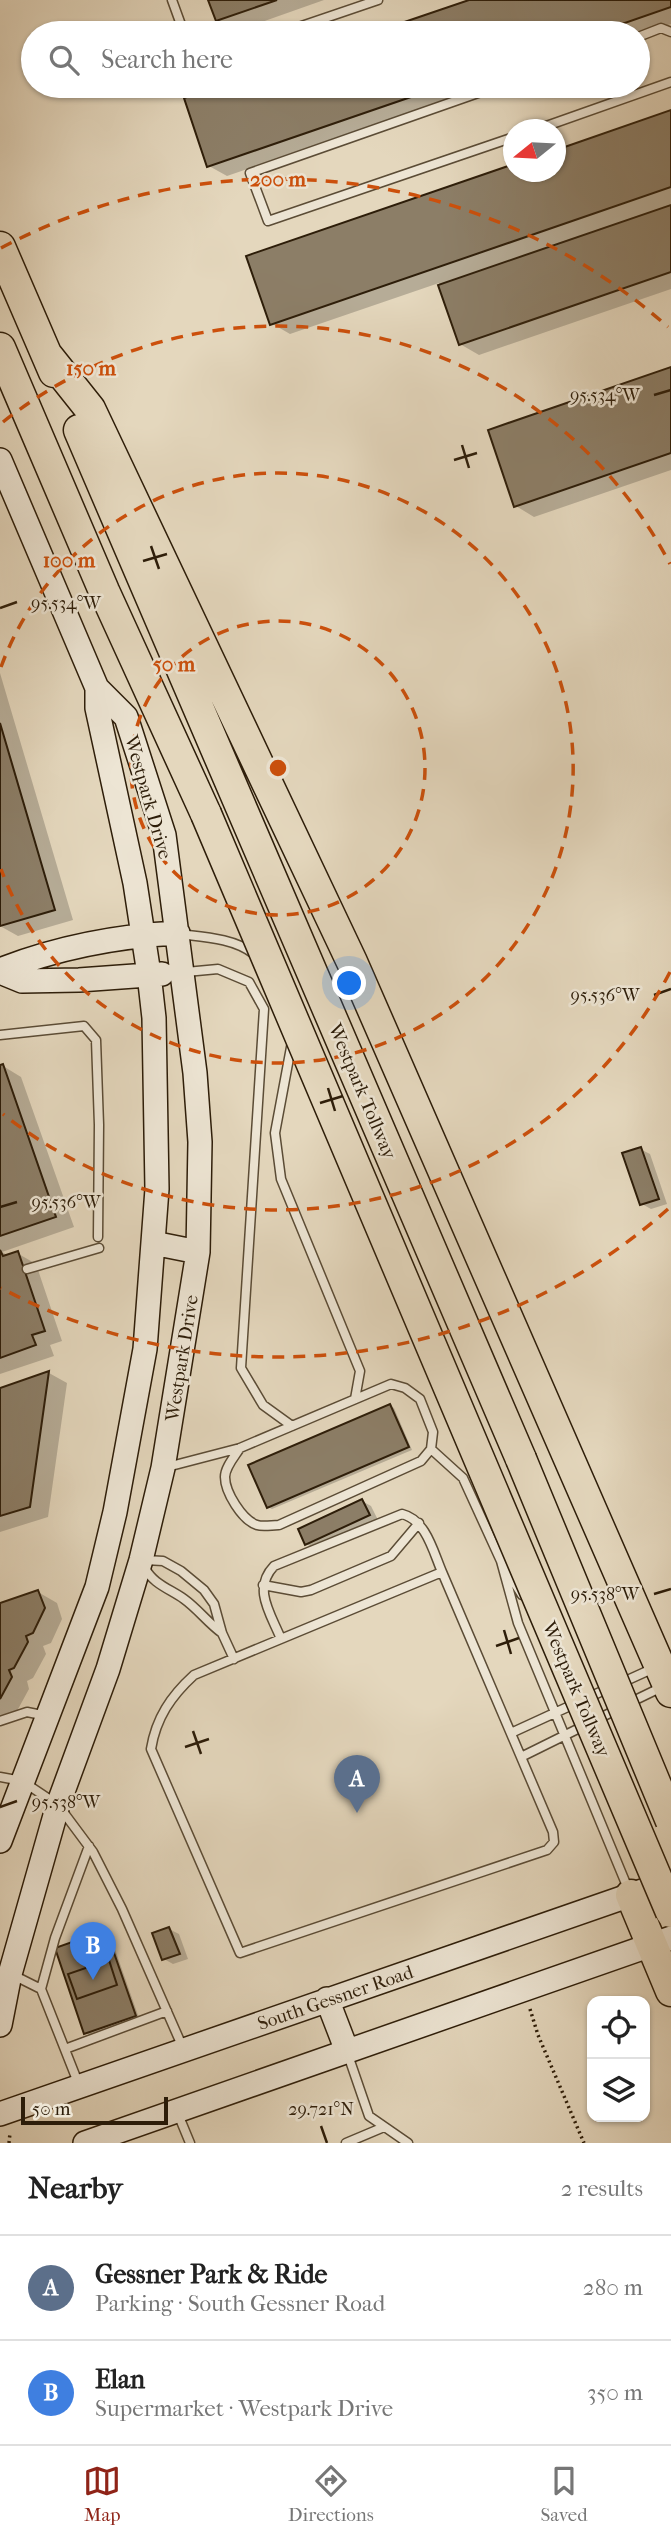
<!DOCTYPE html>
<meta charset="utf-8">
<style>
:root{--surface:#fff;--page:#f2f2f2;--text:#222;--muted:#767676;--line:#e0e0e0;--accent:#8f2418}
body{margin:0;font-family:"IM FELL French Canon",serif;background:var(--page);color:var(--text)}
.controls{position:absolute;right:21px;bottom:21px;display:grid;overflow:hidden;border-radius:14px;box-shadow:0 2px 5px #0004}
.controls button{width:63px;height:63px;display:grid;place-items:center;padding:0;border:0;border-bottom:2px solid var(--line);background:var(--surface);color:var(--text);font:35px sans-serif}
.compass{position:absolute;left:503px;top:119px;width:63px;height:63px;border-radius:50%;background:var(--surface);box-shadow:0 2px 5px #0004;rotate:252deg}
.scale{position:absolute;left:21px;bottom:18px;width:147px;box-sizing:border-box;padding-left:7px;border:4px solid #2d1d09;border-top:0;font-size:19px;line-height:24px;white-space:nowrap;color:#2d1d09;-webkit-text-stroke:5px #ede5d4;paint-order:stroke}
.you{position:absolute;left:350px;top:984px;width:24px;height:24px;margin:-18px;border:5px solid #fff;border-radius:50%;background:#1a73e8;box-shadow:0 0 0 10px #1a73e833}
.badge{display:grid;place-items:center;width:46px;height:46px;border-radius:50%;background:var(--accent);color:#fff;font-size:23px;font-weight:700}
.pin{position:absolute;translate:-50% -58px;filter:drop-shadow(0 2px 4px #0008)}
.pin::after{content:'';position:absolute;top:37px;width:24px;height:21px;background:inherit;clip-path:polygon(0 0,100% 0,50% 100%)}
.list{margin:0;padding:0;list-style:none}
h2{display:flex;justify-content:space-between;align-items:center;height:91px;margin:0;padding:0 28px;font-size:30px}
h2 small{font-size:23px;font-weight:400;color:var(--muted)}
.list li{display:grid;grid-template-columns:46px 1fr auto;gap:21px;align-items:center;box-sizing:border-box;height:105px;padding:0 28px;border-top:2px solid var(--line)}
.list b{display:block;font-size:26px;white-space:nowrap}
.list p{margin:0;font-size:23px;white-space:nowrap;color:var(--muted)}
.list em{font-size:23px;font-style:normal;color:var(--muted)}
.icon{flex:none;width:38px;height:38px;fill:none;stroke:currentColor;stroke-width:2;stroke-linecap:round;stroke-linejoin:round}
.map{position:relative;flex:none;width:671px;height:2143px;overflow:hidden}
.search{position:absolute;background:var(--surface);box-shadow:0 2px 5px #0004;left:21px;right:21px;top:21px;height:77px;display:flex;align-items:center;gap:18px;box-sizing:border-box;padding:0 24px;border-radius:38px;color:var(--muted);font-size:26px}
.sheet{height:301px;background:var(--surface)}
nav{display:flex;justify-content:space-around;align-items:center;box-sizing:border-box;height:98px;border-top:2px solid var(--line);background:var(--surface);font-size:19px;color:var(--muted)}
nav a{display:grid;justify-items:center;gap:4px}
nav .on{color:var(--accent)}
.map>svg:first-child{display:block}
.shadow{fill:#0003}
.building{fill:#8c7e67;stroke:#2d1d09;stroke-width:2}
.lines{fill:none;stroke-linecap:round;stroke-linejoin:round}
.lane-casing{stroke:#5b4c36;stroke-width:11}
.secondary-casing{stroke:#2d1d09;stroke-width:26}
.highway-casing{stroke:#2d1d09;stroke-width:33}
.path{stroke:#2d1d09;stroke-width:3.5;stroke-dasharray:2 3.5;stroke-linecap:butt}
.lane{stroke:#ede5d4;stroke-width:8}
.secondary{stroke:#ede5d4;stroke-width:23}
.highway{stroke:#e4d7bd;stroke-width:30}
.highway-bridge-casing{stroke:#2d1d09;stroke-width:33;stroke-linecap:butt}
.highway-bridge{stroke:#e4d7bd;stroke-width:30}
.ticks{fill:none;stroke:#2d1d09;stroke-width:2.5}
.ring{fill:none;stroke:#cc500c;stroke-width:3.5;stroke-dasharray:12 9}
.labels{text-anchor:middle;stroke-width:5;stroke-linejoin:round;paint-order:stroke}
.street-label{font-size:19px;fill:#2d1d09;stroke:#ede5d4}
.ticks-label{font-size:18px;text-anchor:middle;fill:#2d1d09;stroke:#ede5d4;stroke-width:5;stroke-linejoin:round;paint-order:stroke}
.centre{fill:#cc500c;stroke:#ede5d4;stroke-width:3.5}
.ring-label{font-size:21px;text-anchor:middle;font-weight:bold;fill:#cc500c;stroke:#ede5d4;stroke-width:5;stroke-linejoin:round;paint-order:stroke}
</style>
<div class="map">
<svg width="671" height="2143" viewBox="0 0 671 2143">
<rect width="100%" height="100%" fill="#e4d7bd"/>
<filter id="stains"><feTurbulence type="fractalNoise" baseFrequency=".00286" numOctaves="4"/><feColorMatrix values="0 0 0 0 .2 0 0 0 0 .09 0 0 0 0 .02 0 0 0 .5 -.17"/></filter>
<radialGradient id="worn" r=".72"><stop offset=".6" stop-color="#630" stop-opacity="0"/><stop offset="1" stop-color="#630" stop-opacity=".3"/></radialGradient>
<path class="shadow" d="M210,0h114l-88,31 -19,-11z
M474,0h197v24l-33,11v-2h-261z
M225,86h266l-264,90 -18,-10 -23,-67z
M671,112v177l-192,66 -19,-11 -21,-61 -149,51 -19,-11 243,-151h42v-20z
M671,368v102l-137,47 -18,-11z
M0,673l73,247 -55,16 -18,-10z
M3,1066l18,11 53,150 -72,25 7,4 8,-3 19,11 26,77 -12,4 4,11 -54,18v-307z
M640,1149l10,5 17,50 -16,5 -9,-5z
M49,1373l18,10 -19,134 -48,15v-142z
M390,1406l4,2 18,42 -140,59 -4,-2z
M362,1501l9,5 7,14 -62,29 -10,-5z
M38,1592l19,11 5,16 -11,24 -8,3 3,8 -13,24 -6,3 2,8 -12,22 -17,7v-114z
M169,1929l10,5 9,25 -15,5 -9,-5z
M106,1932l4,3 29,83 -49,17 -4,-2z"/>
<path class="building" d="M208,0h69l-61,21z
M469,0h202v7l-75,26h-224z
M219,86h224l-236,81 -23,-69z
M671,110v77l-401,138 -24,-69 268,-92v8h42v-22z
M671,205v67l-212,73 -21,-60z
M671,367v86l-157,54 -26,-77z
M0,723l55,187 -55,16z
M3,1064l53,153 -56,19v-171z
M641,1147l18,52 -19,6 -18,-52z
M0,1250l3,6 15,-5 27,80 -13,4 4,10 -36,13z
M49,1371l-19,136 -30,9v-128z
M390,1404l19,43 -142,61 -19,-43z
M362,1499l8,16 -65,30 -7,-16z
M38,1590l7,18 -12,25 -7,3 2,6 -14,26 -5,2 3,7 -12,22v-96z
M169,1927l11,27 -18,6 -10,-27z
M106,1930l30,86 -52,18 -29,-86z
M109,1960l8,25 -40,14 -9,-25z"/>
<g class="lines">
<defs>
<path id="lane" d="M172,0l12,33
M281,33l97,-33
M638,37l23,-9 10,4
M498,86l-248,87 18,48 246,-84
M535,130l136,-48
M179,934c24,3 55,4 75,20
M186,972l32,-3 31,13 15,27 -23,359 22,37 29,21
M0,1035l84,-9 12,14 3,85 -1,112
M292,1042l-17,91 6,46 79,192 -5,28
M27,1269l72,-21
M431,1449l32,29 38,83 21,34
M167,1467l73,-19 151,-64 14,4 15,11 13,33 -2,17 -10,12 -142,64c-7,0 -16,2 -22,0 -15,-5 -32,-33 -32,-48 0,-10 10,-21 15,-29
M145,1560l18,1 18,10 23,19 10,14 8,29 12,26
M501,1561l17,62 111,268
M145,1568c8,16 25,21 39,31 14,10 24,24 38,34
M263,1585l38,7 10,-2 80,-34 28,-33
M281,1639c-10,-25 -29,-50 -7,-73l128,-52c24,6 31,37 40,58l111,260 1,10 -7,8 -307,103 -89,-204c5,-31 20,-53 43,-74l248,-103
M621,1683l33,-15
M629,1703l33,-16
M0,1721l27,-9 20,4
M511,1733l98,-45
M521,1757l97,-48
M0,1777l22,4 36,24 35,47 29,57 61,139
M11,1974l30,15 38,96
M41,1989l14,-51 34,-92
M65,2049l102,-38
M348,2055l21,61 39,27
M178,2114l12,29
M346,2143l38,-16"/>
<path id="secondary" d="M0,460l97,228 29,29 38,118 31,238 5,69 -2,110 -35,216 -22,92 -33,109 -50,136 -48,169 -10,51
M0,970c56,-22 118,-34 178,-37
M0,972l22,9 57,-1 83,-6
M153,1243l45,9
M0,1841l97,-254 18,-75 30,-163 12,-160 -3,-171 -5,-44 -14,-91 -38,-175v-20
M327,1999l20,52
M0,2114l645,-224
M85,2143l586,-205"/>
<path id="highway" d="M0,247l54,125
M0,348l104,243 102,223
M47,355l43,54 262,553 319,730
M79,430l442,1029
M631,1895l40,96"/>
</defs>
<use href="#lane" class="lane-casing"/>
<use href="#secondary" class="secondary-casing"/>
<use href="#highway" class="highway-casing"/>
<path class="path" d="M530,2009l8,26 46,108
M9,2143l1,-10"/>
<use href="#lane" class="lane"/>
<use href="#secondary" class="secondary"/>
<use href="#highway" class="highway"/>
<defs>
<path id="highway-bridge" d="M206,814l465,1098
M521,1459l150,362"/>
</defs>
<use href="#highway-bridge" class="highway-bridge-casing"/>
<use href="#highway-bridge" class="highway-bridge"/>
</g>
<path class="ticks" d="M654,395l17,-5M462,445l7,23M454,460l23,-7M151,546l8,23M143,561l24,-7M0,608l17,-6M654,995l17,-6M328,1088l7,23M320,1103l23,-7M0,1207l17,-5M654,1594l17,-5M504,1630l7,24M496,1646l23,-8M193,1731l8,23M185,1747l24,-8M0,1807l17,-6M321,2126l6,17"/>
<g class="ring">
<circle cx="278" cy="768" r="147"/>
<path d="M1 667A295 295 0 1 1 1 869"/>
<path d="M670 972A442 442 0 0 1 3 1114M3 422A442 442 0 0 1 670 564"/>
<path d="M668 1209A589 589 0 0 1 1 1288M1 248A589 589 0 0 1 668 327"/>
</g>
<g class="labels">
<g class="street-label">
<text transform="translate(149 797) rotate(74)" y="7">Westpark Drive</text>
<text transform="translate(363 1091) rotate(67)" y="7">Westpark Tollway</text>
<text transform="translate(181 1358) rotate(-81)" y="7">Westpark Drive</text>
<text transform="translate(577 1689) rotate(67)" y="7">Westpark Tollway</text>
<text transform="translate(335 1997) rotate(-19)" y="7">South Gessner Road</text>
</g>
</g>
<g class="ticks-label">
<text x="605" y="401">95.534°W</text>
<text x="66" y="609">95.534°W</text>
<text x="605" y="1001">95.536°W</text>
<text x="66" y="1208">95.536°W</text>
<text x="605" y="1600">95.538°W</text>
<text x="66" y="1808">95.538°W</text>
<text x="321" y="2115">29.721°N</text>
</g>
<circle cx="278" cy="768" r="10" class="centre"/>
<g class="ring-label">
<text x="278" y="186">200 m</text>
<text x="91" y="375">150 m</text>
<text x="69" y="567">100 m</text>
<text x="174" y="671">50 m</text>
</g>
<rect width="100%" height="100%" filter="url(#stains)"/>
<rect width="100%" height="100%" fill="url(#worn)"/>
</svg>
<div class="controls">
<button><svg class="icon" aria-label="locate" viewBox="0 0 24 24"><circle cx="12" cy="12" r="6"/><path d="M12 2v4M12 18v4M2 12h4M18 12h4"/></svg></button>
<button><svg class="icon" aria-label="layers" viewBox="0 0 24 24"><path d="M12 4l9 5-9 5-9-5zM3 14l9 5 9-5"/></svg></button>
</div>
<svg class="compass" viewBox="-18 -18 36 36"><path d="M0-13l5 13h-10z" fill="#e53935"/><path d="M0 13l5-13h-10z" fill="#767676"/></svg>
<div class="scale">50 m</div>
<div class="you"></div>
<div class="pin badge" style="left:357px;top:1813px;background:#5c6f8a">A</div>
<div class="pin badge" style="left:93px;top:1980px;background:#3f7fe0">B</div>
<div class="search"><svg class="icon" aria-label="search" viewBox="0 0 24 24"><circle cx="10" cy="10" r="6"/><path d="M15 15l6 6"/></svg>Search here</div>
</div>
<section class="sheet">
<h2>Nearby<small>2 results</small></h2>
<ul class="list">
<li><span class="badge" style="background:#5c6f8a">A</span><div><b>Gessner Park &amp; Ride</b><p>Parking · South Gessner Road</p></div><em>280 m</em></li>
<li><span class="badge" style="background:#3f7fe0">B</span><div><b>Elan</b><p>Supermarket · Westpark Drive</p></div><em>350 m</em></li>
</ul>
</section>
<nav>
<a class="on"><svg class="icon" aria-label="map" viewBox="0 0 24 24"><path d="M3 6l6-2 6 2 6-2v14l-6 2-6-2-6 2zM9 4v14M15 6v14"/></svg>Map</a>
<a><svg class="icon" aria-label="directions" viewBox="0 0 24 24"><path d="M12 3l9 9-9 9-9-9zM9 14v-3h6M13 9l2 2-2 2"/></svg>Directions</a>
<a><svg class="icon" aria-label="saved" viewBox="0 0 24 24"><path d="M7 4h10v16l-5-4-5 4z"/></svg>Saved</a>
</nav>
